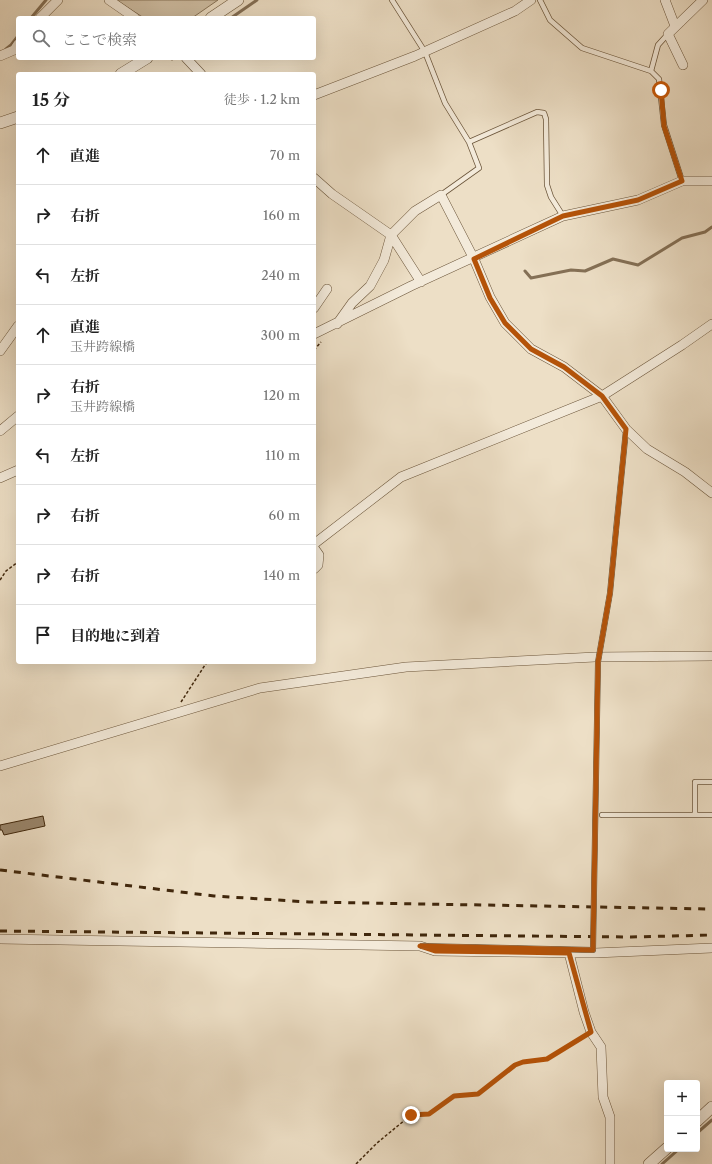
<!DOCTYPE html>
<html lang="ja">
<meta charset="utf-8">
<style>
:root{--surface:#fff;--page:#f2f2f2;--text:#222;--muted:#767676;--line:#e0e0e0}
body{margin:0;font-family:"Libre Caslon Text","Noto Serif JP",serif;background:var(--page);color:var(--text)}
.controls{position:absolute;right:12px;bottom:12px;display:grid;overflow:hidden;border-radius:4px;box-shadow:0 4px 16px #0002}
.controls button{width:36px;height:36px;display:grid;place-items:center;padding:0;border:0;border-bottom:1px solid var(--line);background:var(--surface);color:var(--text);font:20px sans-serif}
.stop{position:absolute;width:12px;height:12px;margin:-9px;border:3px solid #b45309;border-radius:50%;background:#fff}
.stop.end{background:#b45309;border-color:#fff;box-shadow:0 1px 4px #0008}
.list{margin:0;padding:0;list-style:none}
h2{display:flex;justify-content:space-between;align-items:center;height:52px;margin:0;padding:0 16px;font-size:17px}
h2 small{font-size:13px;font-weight:400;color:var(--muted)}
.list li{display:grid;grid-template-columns:26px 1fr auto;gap:12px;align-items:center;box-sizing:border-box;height:60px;padding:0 16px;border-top:1px solid var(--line)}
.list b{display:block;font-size:15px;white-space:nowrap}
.list p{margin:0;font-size:13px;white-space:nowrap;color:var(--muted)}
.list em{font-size:13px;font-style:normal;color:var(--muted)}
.icon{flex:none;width:22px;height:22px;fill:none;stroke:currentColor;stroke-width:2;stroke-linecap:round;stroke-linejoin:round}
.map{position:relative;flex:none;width:712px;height:1164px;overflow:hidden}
.search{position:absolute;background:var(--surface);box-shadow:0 4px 16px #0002;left:16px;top:16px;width:300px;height:44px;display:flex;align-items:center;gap:10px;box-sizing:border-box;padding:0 14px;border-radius:4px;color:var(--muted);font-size:15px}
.panel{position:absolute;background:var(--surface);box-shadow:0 4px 16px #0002;left:16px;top:72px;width:300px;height:592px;border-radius:4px}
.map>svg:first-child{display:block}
.green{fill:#d0c0a6;stroke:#887459}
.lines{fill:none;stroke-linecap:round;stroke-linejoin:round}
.stream{stroke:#847056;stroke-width:3}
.building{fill:#9a876d;stroke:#40270c}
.service-casing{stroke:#6b553a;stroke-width:6}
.minor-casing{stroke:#6b553a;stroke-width:10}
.tertiary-casing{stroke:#6b553a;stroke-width:12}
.path{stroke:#40270c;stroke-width:1.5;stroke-dasharray:3 2;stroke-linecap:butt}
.service{stroke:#f3eada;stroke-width:4.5}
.minor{stroke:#f3eada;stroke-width:9}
.tertiary{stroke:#f3eada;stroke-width:11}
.rail{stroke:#40270c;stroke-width:3;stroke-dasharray:7 7;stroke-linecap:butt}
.service-bridge-casing{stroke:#6b553a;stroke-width:6;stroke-linecap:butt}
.service-bridge{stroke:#f3eada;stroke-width:4.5}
.route{stroke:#b45309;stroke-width:5}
</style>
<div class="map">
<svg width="712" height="1164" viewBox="0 0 712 1164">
<rect width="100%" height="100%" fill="#eddfc6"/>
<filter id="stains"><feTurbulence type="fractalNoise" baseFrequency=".005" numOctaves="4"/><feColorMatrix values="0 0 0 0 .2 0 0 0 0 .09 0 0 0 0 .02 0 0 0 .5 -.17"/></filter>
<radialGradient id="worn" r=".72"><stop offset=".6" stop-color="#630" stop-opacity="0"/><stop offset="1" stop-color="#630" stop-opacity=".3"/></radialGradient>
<path class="green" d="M116,0h102l-26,18h-48z"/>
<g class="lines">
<path class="stream" d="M31,18l15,-18
M231,18l26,-18
M6,49l5,-4 7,-9
M172,59l1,-1
M525,271l6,7 40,-8 14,1 28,-12 25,6 44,-27 23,-6 7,-5
M697,1133l15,-13
M662,1164l17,-15"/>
</g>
<path class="building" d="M43,816l2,10 -41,9 -2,-5h-2v-5z"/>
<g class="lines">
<defs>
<path id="service" d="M392,0l33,52 20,51 24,39
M540,0l10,20 32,28 69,23 8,8 5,46 18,56
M651,71l7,-26 10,-11
M441,195l38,-27 -10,-26 68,-30 7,1 2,6 1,66 4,12 12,19
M616,530l10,-100
M712,782h-17v33h17
M602,815h93"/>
<path id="minor" d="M109,0l26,18
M665,0l10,26
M40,18l18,-18
M0,56l14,-6 4,-6
M186,58l15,16
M683,65l-15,-31 35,-34
M314,95l101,-39 100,-45 16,-11
M314,178l18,16 59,41 30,47
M314,308l13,-19
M337,324l15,-21 18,-17 14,-26 7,-25 24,-24 26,-16 33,64 16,38 15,26 26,26 33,18 38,29 24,33 21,20 38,23 27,21
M314,334l97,-48 152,-70 75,-16 44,-19h30
M0,351l18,-25
M0,431l18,-15
M0,478l18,-8
M314,544l87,-67 201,-81 80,-51 30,-21
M314,548l5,7 -1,10 -4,4
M0,766l260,-78 146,-21 189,-10 117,-1
M0,939l420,7 15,5 160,2 117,-5
M569,953l15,59 7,20 10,15 2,50 7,20v47"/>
<path id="tertiary" d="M211,18l27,-18
M121,74l26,-16
M0,123l18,-6
M697,1121l15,-14
M649,1164l18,-16"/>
</defs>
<use href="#service" class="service-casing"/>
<use href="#minor" class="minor-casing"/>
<use href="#tertiary" class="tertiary-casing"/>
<path class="path" d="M314,350l7,-8
M0,580l6,-9 12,-9
M181,702l26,-40
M356,1164l21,-21 34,-28 18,-1 25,-17 24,-3 37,-29 8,-3 24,-3 37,-23"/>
<use href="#service" class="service"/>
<use href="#minor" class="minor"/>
<use href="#tertiary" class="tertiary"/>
<path class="rail" d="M0,870l214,26 95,6 403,7
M0,931l631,6 81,-2"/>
<defs>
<path id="service-bridge" d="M420,946l173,4 5,-288 12,-69 6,-63"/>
</defs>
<use href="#service-bridge" class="service-bridge-casing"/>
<use href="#service-bridge" class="service-bridge"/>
</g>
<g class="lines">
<path class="route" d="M411,1115l18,-1 25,-18 24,-2 37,-29 8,-3 24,-3 44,-27 -22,-79 -134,-2 -15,-5 173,4 5,-288 12,-69 16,-164 -24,-33 -38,-29 -33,-18 -26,-26 -15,-25 -16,-39 89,-43 75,-16 44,-19 -18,-55 -3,-36"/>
</g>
<rect width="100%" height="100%" filter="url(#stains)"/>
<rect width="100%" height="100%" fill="url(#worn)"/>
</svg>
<div class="controls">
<button>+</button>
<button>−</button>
</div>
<div class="stop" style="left:661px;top:90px"></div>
<div class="stop end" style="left:411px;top:1115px"></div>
<div class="search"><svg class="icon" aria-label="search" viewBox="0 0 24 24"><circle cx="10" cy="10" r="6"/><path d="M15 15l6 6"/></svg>ここで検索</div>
<section class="panel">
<h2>15 分<small>徒歩 · 1.2 km</small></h2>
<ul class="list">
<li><svg class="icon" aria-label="ahead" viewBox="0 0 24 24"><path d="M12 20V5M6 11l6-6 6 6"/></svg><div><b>直進</b></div><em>70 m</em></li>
<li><svg class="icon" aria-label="right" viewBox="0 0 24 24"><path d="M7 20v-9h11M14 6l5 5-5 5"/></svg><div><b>右折</b></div><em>160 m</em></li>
<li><svg class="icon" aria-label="left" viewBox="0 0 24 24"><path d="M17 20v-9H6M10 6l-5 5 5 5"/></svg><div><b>左折</b></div><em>240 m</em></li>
<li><svg class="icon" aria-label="ahead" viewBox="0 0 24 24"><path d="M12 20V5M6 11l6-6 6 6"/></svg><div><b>直進</b><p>玉井跨線橋</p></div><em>300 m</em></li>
<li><svg class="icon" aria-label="right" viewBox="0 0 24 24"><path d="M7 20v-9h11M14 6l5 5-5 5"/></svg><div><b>右折</b><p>玉井跨線橋</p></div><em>120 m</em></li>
<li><svg class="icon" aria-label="left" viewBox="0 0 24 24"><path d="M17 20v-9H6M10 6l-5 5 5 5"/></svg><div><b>左折</b></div><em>110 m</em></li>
<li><svg class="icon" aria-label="right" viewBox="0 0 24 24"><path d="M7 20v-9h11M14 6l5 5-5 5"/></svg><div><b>右折</b></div><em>60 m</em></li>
<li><svg class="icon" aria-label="right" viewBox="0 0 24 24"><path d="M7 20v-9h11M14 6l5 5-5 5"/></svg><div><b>右折</b></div><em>140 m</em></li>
<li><svg class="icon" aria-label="arrive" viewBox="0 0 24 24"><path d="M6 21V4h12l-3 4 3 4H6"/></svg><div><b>目的地に到着</b></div></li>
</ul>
</section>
</div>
